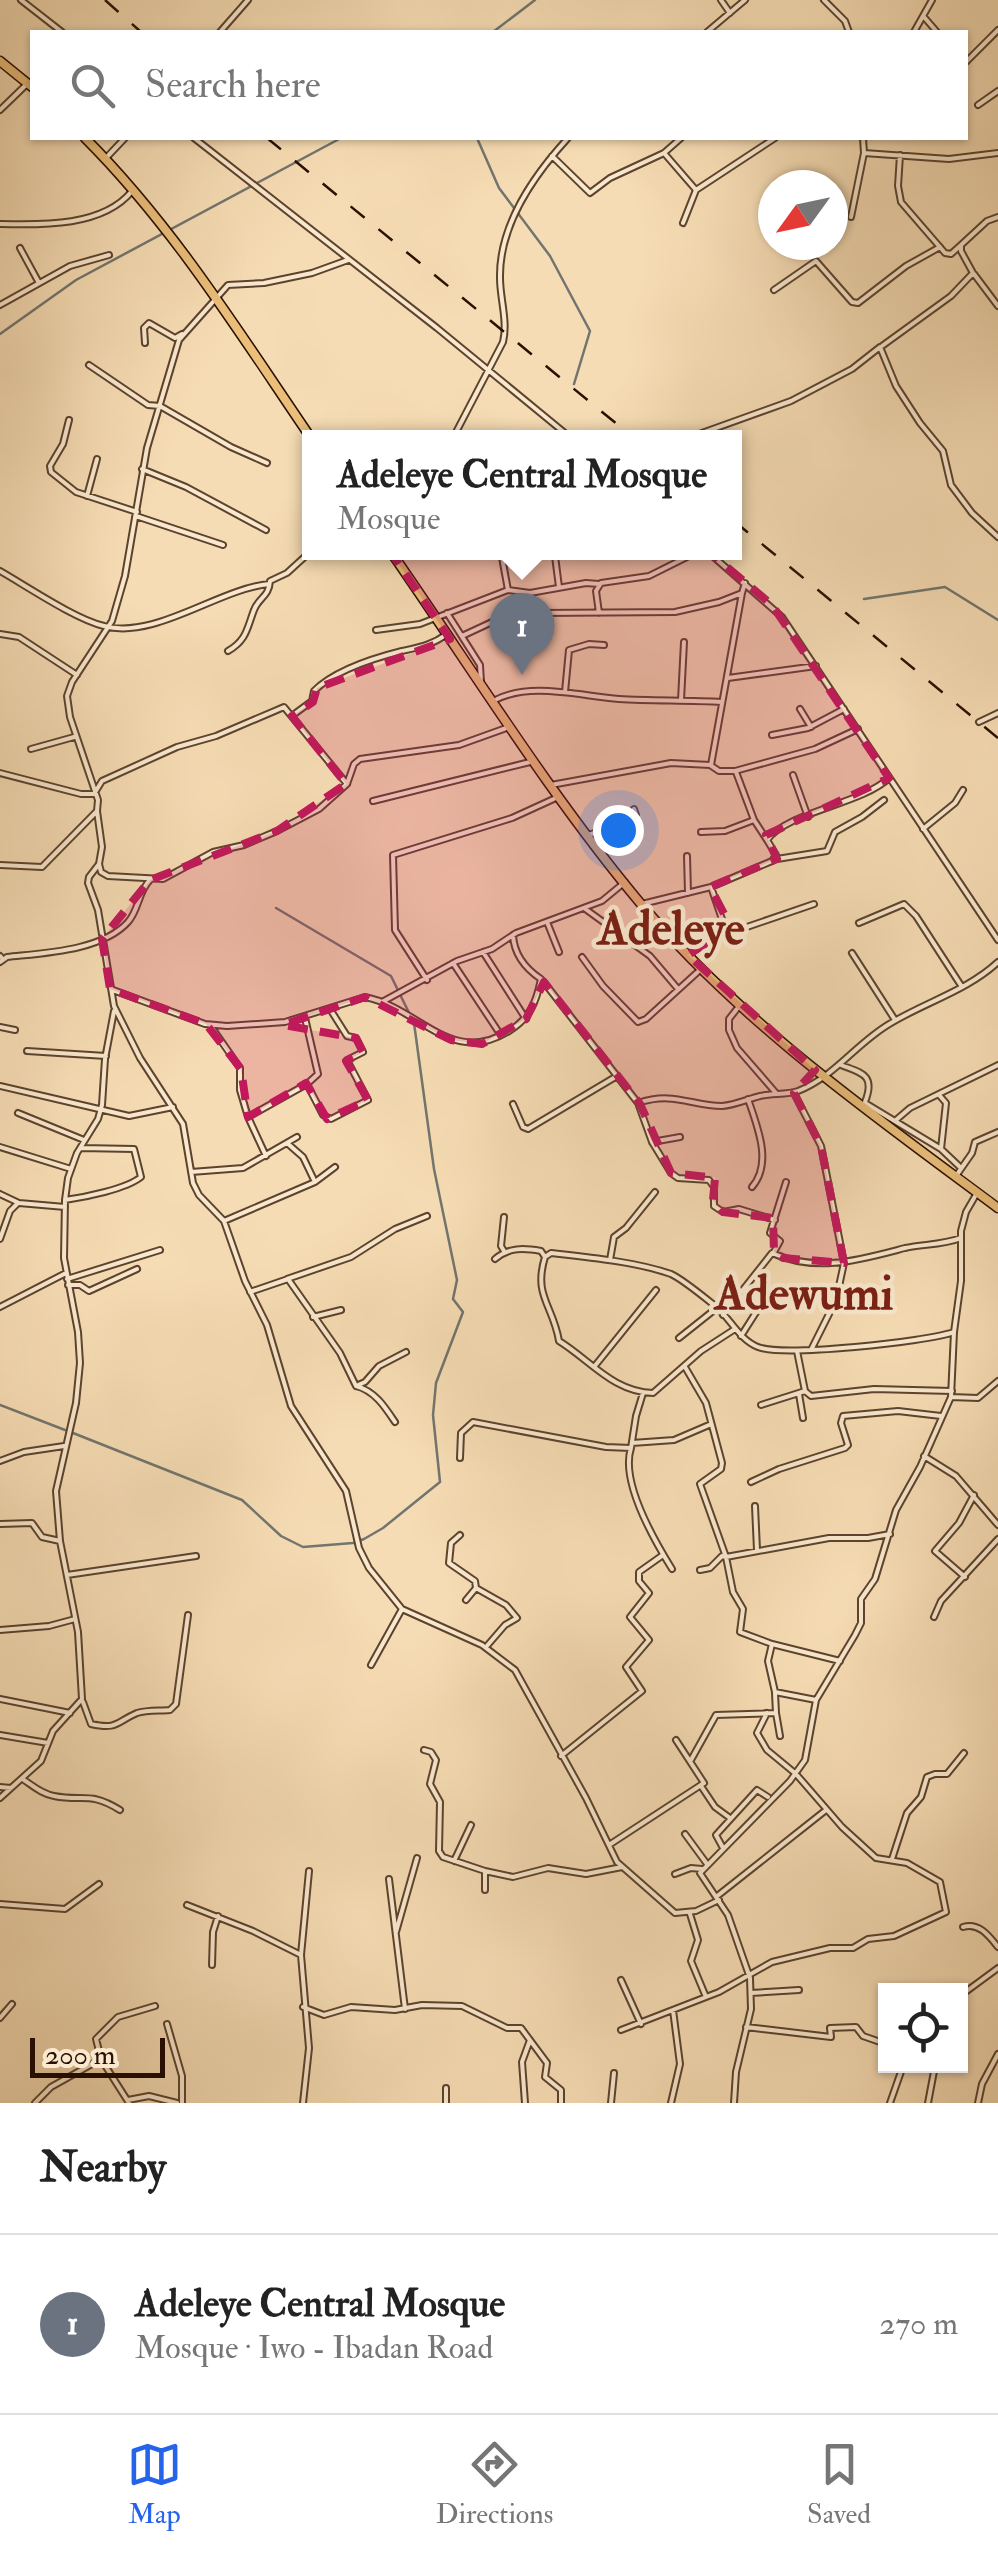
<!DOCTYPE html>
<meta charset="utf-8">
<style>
:root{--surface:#fff;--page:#f6f6f6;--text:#222;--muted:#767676;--line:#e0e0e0;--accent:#2563eb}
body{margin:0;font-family:"IM FELL Double Pica",serif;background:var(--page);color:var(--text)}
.controls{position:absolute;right:30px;bottom:30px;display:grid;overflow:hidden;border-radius:0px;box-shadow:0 2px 8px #0004}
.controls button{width:90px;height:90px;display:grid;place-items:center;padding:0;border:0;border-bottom:2px solid var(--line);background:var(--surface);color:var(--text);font:50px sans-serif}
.compass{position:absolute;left:758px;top:170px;width:90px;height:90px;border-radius:50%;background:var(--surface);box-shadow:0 2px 8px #0004;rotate:237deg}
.scale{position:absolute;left:30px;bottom:25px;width:135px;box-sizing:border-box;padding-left:10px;border:5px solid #291000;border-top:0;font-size:28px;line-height:35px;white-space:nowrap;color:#291000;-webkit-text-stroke:8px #f9e8ce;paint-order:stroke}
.you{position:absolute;left:618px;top:830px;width:35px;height:35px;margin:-25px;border:8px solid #fff;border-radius:50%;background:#1a73e8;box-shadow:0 0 0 15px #1a73e833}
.badge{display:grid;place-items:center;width:65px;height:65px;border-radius:50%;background:var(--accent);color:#fff;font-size:32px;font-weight:700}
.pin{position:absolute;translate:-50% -82px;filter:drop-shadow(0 2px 5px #0008)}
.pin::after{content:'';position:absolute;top:52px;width:35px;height:30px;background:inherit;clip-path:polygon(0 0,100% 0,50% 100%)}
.popup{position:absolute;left:302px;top:430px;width:440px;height:130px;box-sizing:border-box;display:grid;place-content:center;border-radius:0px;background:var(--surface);filter:drop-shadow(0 2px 8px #0005);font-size:32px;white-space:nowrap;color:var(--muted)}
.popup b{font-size:38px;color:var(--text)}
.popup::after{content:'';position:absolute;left:50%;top:100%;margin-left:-20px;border:20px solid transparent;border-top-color:var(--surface)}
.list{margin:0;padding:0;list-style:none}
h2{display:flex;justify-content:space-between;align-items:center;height:130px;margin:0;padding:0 40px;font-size:42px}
h2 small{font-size:32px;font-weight:400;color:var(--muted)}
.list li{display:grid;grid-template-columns:65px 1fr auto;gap:30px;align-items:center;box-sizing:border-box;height:180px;padding:0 40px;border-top:2px solid var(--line)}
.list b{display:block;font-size:38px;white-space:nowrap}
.list p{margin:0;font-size:32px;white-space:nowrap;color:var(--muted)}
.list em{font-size:32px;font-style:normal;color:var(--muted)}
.icon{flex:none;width:55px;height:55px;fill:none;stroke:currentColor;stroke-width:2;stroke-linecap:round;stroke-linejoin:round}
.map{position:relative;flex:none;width:998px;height:2103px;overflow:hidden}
.search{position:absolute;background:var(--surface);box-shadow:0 2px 8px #0004;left:30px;right:30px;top:30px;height:110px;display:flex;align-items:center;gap:25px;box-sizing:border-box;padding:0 35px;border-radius:0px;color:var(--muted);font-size:38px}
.sheet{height:310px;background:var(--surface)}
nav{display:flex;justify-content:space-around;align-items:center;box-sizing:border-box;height:140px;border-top:2px solid var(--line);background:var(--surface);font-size:28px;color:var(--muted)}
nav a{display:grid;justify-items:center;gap:5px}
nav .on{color:var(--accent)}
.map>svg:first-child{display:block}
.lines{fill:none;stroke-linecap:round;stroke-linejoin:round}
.stream{stroke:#72756f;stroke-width:2.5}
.street-casing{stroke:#5c432d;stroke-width:8}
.primary-casing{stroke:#291000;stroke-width:11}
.street{stroke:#f9e8ce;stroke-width:4}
.primary{stroke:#ebbe7a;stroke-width:8}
.rail{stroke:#291000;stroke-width:2.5;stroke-dasharray:18 18;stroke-linecap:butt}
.marked{fill:#c2185b;fill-opacity:0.2;stroke:#c2185b;stroke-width:8;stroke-dasharray:20 12;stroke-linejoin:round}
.labels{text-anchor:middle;stroke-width:9;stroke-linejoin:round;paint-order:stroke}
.quarter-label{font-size:48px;font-weight:bold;fill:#7a1f14;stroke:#f9e8ce}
</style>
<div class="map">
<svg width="998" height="2103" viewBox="0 0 998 2103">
<rect width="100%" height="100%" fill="#f6dcb4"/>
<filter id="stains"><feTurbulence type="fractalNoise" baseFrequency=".002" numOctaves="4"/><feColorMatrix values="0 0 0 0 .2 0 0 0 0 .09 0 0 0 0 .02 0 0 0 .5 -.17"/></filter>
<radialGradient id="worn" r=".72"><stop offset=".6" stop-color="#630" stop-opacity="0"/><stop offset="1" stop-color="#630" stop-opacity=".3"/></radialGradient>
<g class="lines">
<path class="stream" d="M493,32l42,-32
M477,138l22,50 51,68 40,75 -16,53
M0,334l76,-54 265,-142
M864,599l81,-12 53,33
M0,1405l65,25
M73,1433l169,67 39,36 22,11 50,-4 11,-4 19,-11 57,-46 -7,-67 3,-32 27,-71 -10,-13 4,-19 -23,-111 -20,-146 -23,-47 -115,-68"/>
<defs>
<path id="street" d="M21,0l41,32
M721,0l9,13
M824,0l21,21 4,11
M924,17l13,15
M220,32l28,-32
M707,32l38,-32
M914,32l18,-32
M966,62l32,-32
M978,105l20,-14
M0,110l28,-27
M194,138l243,190 134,110
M664,153l17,-15
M864,153l85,6 49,-6
M900,155l-2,31 3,16 44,51 6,1 10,-9
M552,156l38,37 20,-15 54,-25 32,37 -13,33
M106,158l19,-20
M696,190l79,-52
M851,217l13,-64 -1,-15
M0,224c41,1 103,3 132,-33
M20,248l19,35
M974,274l24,32
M774,290l42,-29 36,41 6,1 48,-37 34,-19
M0,305l70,-39 39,-11
M145,343l-1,-15 5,-5 26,15 7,-4
M882,346l69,-50 22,-23 -12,-22v-6l26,-24 11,-4
M89,365l59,40 12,1 71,41 36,16
M69,420l-6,24 -13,22 1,6 25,20 61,20
M453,438l50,-96c5,-21 -3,-43 -3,-64 -1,-52 34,-103 68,-140
M688,438l103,-37 61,-32 28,-22 16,39 24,37 23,28 8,34 21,28 26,24
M142,469l44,18 80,43
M87,496l10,-37
M136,516l87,29
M501,552l7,38
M708,552l74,65 216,323
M555,556l4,31
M0,571c28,16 75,48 104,55 51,14 114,-37 165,-42
M447,613l33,52 1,17
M599,613l-3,-22 5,-8 48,-7 48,-24
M376,630l44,-6 88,-34 22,3 56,-10 13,1
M0,634l19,3 58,38
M462,636l43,-20 36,-3 134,-1 44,-10 23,-9 3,-10
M228,651c19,-11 19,-23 26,-41 5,-13 15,-13 16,-29l17,-8 23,-21
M728,678l88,-12
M565,692l4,-42 20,-6 15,1
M681,700l3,-58
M493,701c36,-20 87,-5 126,-2 34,2 69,1 103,3
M800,709l11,18
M293,715l19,-14 2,-10c20,-20 60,-33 88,-40 18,-4 30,-6 45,-17
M979,722l19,-9
M772,735l36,-7 36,-19
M31,749l43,-12
M711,765l31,-172
M736,772l18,48 13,20
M0,773l81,21h13l8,-13 75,-34 39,-11 68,-29 63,77
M793,775l15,42
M551,785l120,-22 39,2 9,6h16l80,-22 43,-20
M373,801l157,-39
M97,811l5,36 -3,17 -10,13 -1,6 10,27 16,96 26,52 43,66 10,59 6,12 25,26 21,60 22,44 24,81 55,85 13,57 10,20 33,41 80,36 33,25 71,128 31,64 58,51 21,-2 23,-11
M923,829l32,-26 8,-13
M701,832l24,-1 29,-11
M588,835l44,-14 4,-6 -2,-6
M687,856l1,37
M777,859l50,-8 8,-19 27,-15 22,-17
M99,864l2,8 7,4 55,3 50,-27 31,-7 33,-14 42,-22 28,-25 7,-20 6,-5 99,-14 50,-18
M0,865l42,2 55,-56 1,-11 -28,-83 -3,-21 5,-14 40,-61 13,-45 22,-128 32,-108 49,-55 36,-2 48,-10 36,-13
M711,887l13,38 20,3 70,-24
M642,904l69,-17 61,-26 4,-6 -9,-15c20,-28 95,-36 122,-62
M584,908l66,48 28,33
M547,922l12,30
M859,923l45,-19 12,12 46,71
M483,952l43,67
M852,953l43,67
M689,954l42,-27
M0,956l1,1
M582,957l21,29 35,36 8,-3 55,-50
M0,962l7,-5c36,-4 95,-6 121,-35 11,-12 10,-30 22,-42
M453,963l47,71
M427,980l-32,-50 -2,-75 119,-37 46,-21
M543,981l95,122 14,39 19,31 7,5 31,2 5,7v19l9,6 16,-3 36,11
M113,990l92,34 22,2 58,-4 80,-25c55,11 86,70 144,34 21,-13 27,-28 32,-52 -15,-10 -27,-25 -28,-44
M382,1002l75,-41 35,-12 24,-16 86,-32 23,-19
M740,1005l-11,14v11l8,18 39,45
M305,1018l13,56 -11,10 16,31 8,4 37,-19 -21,-40 16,-8 -7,-14 -9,-2 -17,-27
M210,1025l30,43v22l8,27
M0,1027l15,3
M27,1051l79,5
M841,1065c20,8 35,9 24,37
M0,1086l129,30 44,-9
M794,1093l27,53 23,117 -8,37 -25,50
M940,1096l6,7 -5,46
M748,1099c9,27 25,64 4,88
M638,1103c36,-12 53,3 84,3 13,-1 26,-7 38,-10 12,-3 26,-1 38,-5 38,-15 58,-48 93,-68 35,-21 77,-33 107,-61
M865,1103l76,46 19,18
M513,1104l10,23 5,2 89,-53
M18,1113l66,27
M896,1120l14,-12 88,-43
M652,1142l28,-5
M287,1143l16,14 12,25
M0,1147l71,22
M266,1156l-18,-39 59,-33
M191,1172l52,-4 54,-31
M956,1176l16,-23 3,-11 23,-10
M0,1194l19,9 46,4
M65,1200c21,-3 61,-11 76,-23l-7,-28 -53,-1
M504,1217l-3,29 3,5
M224,1221l91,-39 20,-15
M0,1239l10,-28 7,-7
M774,1252l6,-11 -10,-8 16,-51
M545,1257c-12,39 8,48 14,84 31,19 54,51 94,52l48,-42 34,-22
M495,1259c14,-12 29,-11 46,-8l4,6 6,-4c36,4 86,9 120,21 11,5 33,23 43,31 16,12 24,34 44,42 26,10 167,-5 196,-15
M610,1260l4,-23 12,-9 29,-36
M67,1279l93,-29
M287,1279l64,-22 44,-28 32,-13
M68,1285h12l9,6 48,-22
M250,1292l38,-13 52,74 16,33c19,5 29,21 39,36
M0,1307l66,-34
M723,1315l49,-62c45,20 87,7 133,-5 19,-4 37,-3 56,-10
M313,1317l28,-7
M741,1336l26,-41
M679,1338l39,-31
M797,1351l8,40 6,5 63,-7 78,2
M594,1367l62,-77
M685,1367l21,36 16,60 -1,6 -21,15 26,73 -4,-1 -12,12 -10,2
M356,1386l9,-4 14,-16 27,-14
M799,1394l4,24
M951,1397l27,1 20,-17
M761,1405l44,-14
M632,1443l42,-3 35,-15
M631,1448c-11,34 23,92 41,121
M924,1456l32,20 42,49
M460,1458l1,-25 12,-11 133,25 25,1 5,-32 7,-23
M0,1461l24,-9 40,-6
M751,1482l28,-13 66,-21 3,-3 -7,-22 2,-7 55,-5 43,5
M755,1506l2,44
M0,1524l32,-1 10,14 18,4
M460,1535l-9,8 -2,20 26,18 1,7
M67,1575l129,-19
M965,1577l-30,-26 24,-28 15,-28
M466,1600l10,-12 30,17 11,13 -12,7 -19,22
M934,1617l7,-16 57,-62
M0,1630l49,-4 26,-7
M772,1644l68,17
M371,1665l31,-56
M775,1693l1,20
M0,1699l70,14
M816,1700l-41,-8 -7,-31 4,-17 -32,-12 3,-23 -10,-17 -7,-35 103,-19h39l22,-4
M83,1702l8,22c27,6 25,-2 46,-11 10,-3 23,-2 33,-3l6,-6 12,-89
M0,1735l48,8
M424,1750l7,2 5,8 -6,24 10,18 -1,49 4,6 42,14
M561,1756l81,-65 -16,-24 23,-27 -19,-23 19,-24 -10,-12v-9l24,-17
M691,1760l25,-45 60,-2 4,23
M24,1780c9,6 18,14 30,16 30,6 35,-5 66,14
M701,1786l14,21 15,11
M0,1787l11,1
M0,1798l41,-37 12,-30 29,-32 -4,-67 -18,-91 -4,-50 20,-88 4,-40 -2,-31 -14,-74 1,-58 3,-22 9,-25 21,-34 4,-14 3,-46 9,-48
M685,1834l22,30
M609,1845l95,-62 -28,-43
M723,1848l-7,-13 41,-45 11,7
M892,1859l15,-46 14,-16 6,-20 8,-3h12l17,-21
M454,1861l17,-36
M675,1874l16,-6 11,1
M389,1879l16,130
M485,1890v-19l28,6 35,-9 38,6 36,-7
M716,1897l110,-87
M0,1904l65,5 34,-25
M187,1905l66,26 48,24
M690,1914l8,26 -7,21 15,36
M963,1927c16,-5 26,9 35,20
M396,1932l21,-74
M212,1965l1,-33 5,-16
M621,1980l20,44
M751,1993l48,-3
M960,1996l38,-28
M303,2007l21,8 27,-8 44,3 27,-5 40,1 45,22h14l26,35 -2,14 16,13v13
M0,2018l12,-14
M167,2024l15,52v27
M746,2027l85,10 -1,-9 26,-1 7,9 23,8
M621,2030l98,-38 53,-30 58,-14h23l15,-9 26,-3 52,-24 -6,-30 -33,-19 -31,-5 -34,-31 -46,-53 -29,-24 -10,-17 10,-20
M128,2100l21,-4 28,7
M35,2103l16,-16 50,-28
M129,2103l-28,-44 -5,-20 22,-22 37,-11
M303,2103l6,-55 -8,-93 8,-84
M446,2103v-15
M525,2103l-3,-41 8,-22
M611,2103l3,-30
M671,2103l9,-39 -7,-54
M734,2103l2,-31 15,-63 -1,-31 -22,-63 -28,-42 90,-92 15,-21 11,-60 39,-65 6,-12v-24l14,-20 21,-69 24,-43 31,-70 3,-65 7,-51v-50l5,-19 11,-19
M890,2103l13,-37
M928,2103l7,-37
M978,2103l4,-19 16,-30"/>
<path id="primary" d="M0,61l32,26
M85,138c89,89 155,196 226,300
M391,552c82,118 158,242 250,352 102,120 232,211 357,304"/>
</defs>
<use href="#street" class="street-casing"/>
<use href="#primary" class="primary-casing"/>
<use href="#street" class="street"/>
<use href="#primary" class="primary"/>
<path class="rail" d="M105,0l36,32
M267,138l367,300
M734,521l264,217"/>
</g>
<path class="marked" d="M605,464l167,141 117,173 -123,57 11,24 -67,28 21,40 -43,28 127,115 -21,23 27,53 23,117 -61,-5 -9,-6 -1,-34 -50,-6 -10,-12 2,-22 -44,-5 -31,-69 -96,-122 -18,37 -44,25 -31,-4 -86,-43 -82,28 73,13 7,14 -17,9 22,39 -41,19 -21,-36 -58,34 -7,-48 -35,-45 -96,-35 -8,-50 48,-59 127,-49 69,-47 -54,-68 21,-14 4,-14 133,-49 -67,-98 157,-34z"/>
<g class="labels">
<g class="quarter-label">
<text x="671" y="944">Adeleye</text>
<text x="804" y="1309">Adewumi</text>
</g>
</g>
<rect width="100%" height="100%" filter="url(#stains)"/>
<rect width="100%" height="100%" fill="url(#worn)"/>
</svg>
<div class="controls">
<button><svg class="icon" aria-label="locate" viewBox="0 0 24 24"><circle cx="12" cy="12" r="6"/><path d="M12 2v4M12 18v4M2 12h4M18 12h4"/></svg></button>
</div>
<svg class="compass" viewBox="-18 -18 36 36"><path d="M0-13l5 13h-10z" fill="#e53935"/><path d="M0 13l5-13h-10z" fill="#767676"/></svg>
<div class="scale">200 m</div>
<div class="you"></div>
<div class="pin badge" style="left:522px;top:675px;background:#6b7280">1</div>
<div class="popup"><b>Adeleye Central Mosque</b>Mosque</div>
<div class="search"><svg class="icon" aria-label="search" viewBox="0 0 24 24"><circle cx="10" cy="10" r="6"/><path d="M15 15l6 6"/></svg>Search here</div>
</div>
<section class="sheet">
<h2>Nearby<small></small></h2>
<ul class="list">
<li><span class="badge" style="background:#6b7280">1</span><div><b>Adeleye Central Mosque</b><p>Mosque · Iwo - Ibadan Road</p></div><em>270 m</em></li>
</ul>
</section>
<nav>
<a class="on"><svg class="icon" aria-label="map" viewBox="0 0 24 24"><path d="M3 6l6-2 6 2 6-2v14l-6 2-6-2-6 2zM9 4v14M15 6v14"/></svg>Map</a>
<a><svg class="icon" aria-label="directions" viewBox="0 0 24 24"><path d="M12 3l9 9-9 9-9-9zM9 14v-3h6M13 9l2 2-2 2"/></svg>Directions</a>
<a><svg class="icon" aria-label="saved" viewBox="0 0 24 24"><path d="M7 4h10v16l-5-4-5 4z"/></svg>Saved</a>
</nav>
